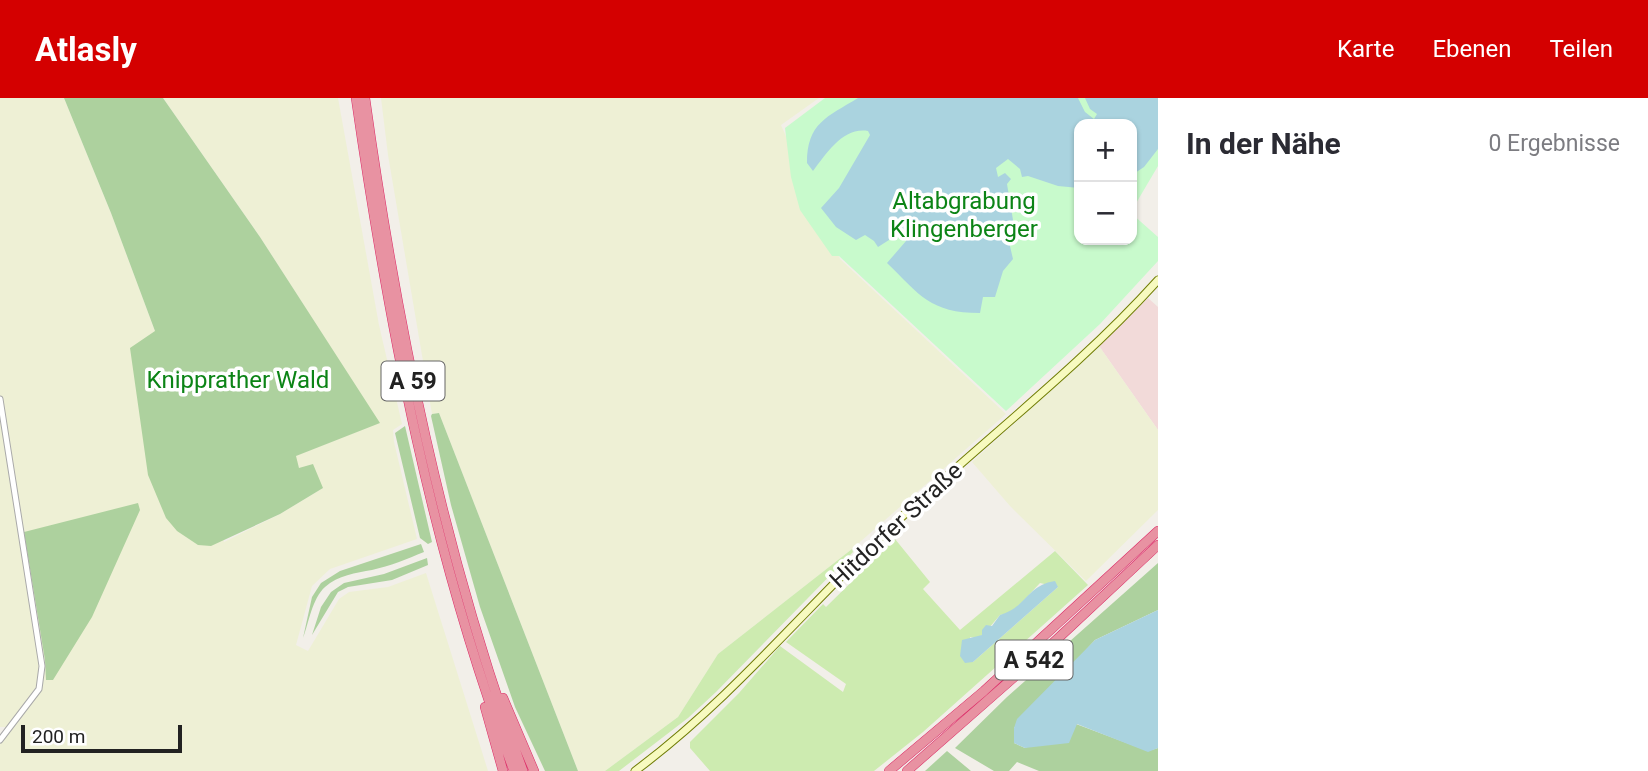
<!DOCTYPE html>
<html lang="de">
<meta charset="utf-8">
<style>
:root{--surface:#fff;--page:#f7f7f7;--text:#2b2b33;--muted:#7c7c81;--line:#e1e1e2;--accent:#d40000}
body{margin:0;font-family:Roboto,sans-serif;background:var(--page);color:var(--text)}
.controls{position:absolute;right:21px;top:21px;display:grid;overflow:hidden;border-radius:14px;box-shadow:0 2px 5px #0004}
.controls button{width:63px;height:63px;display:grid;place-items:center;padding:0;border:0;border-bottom:2px solid var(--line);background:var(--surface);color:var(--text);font:35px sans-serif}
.scale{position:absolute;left:21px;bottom:18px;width:161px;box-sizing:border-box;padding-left:7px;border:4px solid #222;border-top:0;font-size:19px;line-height:24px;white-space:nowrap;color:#222;-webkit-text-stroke:5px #fff;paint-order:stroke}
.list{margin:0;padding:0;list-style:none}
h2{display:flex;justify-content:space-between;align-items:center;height:91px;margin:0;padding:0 28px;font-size:30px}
h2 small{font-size:23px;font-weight:400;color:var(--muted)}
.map{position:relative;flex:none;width:1158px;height:673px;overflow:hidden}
header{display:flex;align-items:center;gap:42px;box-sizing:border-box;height:98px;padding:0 35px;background:var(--accent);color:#fff}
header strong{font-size:33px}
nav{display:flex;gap:38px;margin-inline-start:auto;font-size:24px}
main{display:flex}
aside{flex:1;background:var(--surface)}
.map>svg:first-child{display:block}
.commercial{fill:#f2dad9}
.farmland{fill:#eef0d5}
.grass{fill:#cdebb0;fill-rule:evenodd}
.forest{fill:#add19e}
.park{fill:#c8facc}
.water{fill:#aad3df}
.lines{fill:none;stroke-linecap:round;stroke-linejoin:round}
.minor-casing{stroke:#a9a9a9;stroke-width:7}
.secondary-casing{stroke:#707d05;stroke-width:9}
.motorway-casing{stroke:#dc2a67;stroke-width:10}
.minor{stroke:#fff;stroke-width:5}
.secondary{stroke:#f7fabf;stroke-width:7}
.motorway{stroke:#e892a2;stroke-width:9}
.labels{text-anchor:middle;stroke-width:7;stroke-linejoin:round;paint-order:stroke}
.shield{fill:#fff;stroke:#646464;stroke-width:2}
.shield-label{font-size:23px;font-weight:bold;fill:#222}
.park-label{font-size:24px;fill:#0c8416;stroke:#fff}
.street-label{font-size:24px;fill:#222;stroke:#fff}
</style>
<header>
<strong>Atlasly</strong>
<nav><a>Karte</a><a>Ebenen</a><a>Teilen</a></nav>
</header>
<main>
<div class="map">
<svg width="1158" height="673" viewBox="0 0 1158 673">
<rect width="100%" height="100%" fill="#f2efe9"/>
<path class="commercial" d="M1148,200l10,9v123l-59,-84z"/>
<path class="farmland" d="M0,0h64l47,115 44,118 69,211 56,-28 43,-26 -24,-20 -4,-12 84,-33 -119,-186 -97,-139h175l41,227 23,99 -9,6 1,12 23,97 -87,30 -18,17 -16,59 12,6 31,-52 10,-7 39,-5 38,-14 62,198h-488v-27l9,-12 -4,-5h-5z
M381,0h438l-38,27 59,134 166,155 -154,135 -134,105 -40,63 -73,54h-27l-139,-358 -7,1 -44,-259z
M1099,248l59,84v80l-72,71 -76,-75 -38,-44z"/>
<path class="grass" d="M895,441l35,43 -7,7 37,41 95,-79 33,34 -165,147 -49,39h-164l-20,-23v-6l49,-49 41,-47 63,46 3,-8 -60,-42 37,-38 3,3zM1040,485l18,4 -85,75 -3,-25 6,1 7,-3 17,-20 13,-3z
M852,451l1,3 -137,140 -28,26 -69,53h-14l73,-54 40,-63z"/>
<path class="forest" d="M64,0h99l97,139 120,186 -84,33 3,12 14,-4 10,24 -43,26 -69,32 -13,-1 -21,-14 -11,-13 -18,-43 -18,-127 25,-17 -44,-118z
M439,315l139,358h-33l-30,-64 -35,-100 -29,-102 -20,-89 1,-2z
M405,328l27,116 -4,2 -8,-6 -25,-105z
M138,405l2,7 -48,107 -39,63h-7l-1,-20 -21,-128z
M421,446l3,8c-17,7 -34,14 -52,18 -16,3 -34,5 -47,17 -13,12 -16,35 -22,51l9,-41 9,-14 19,-12z
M427,460l1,7 -36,15 -44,7 -10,5 -26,43 9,-28 10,-15 13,-9 40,-9z
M1158,465v47l-63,30 -81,88v15l11,5 51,-24 72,27 10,-3v23h-119l-22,-9 -8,9h-15l-39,-23 52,-51z
M947,653l24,20h-46z"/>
<path class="park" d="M825,0h333v68l-26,44v-86h-53v116h53v-26l26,23v24l-58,63 -94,87 -167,-155h-7l-32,-46 -9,-33 -6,-49z"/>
<path class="water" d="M858,0h220l7,14 9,7 3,-5 -7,-5 -5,-11h73v51l-14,18 -12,8v-51h-53v64l-21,-2 -30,-10 -6,1 -2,-8 -12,-10 -12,9 2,9 7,-4 6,6 -4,5 7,42 -5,16 4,17 -10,12 -8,26h-12l-3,16c-50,0 -60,-18 -93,-50l19,-22 -1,-7 -10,-3 -6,9 -11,7 -4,-6 -9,-6 -9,5 -20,-13 -15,-19 18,-20 31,-53 -2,-4c-25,-4 -41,22 -55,40l-6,-8c0,-40 20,-46 51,-65z
M1055,483l3,6 -85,75 -8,1 -5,-7 2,-16 20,-5v-5l4,-5 6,1 8,-11c26,-7 27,-30 55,-34z
M1158,512v138l-10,4 -71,-28 -8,19 -44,5 -11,-5v-15l3,-9 78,-79z"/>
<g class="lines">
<defs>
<path id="minor" d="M0,301l42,267 -3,23 -39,51"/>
<path id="secondary" d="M635,673c94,-70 169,-161 254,-242 88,-84 187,-158 269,-249"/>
<path id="motorway" d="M356,0c33,229 76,456 158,673
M365,0c32,229 78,456 158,673
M503,600l31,73
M485,609l18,64
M889,673l95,-80 174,-160
M907,673l146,-128 105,-98"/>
</defs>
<use href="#minor" class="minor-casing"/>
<use href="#secondary" class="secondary-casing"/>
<use href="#motorway" class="motorway-casing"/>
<use href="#minor" class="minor"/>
<use href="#secondary" class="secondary"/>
<use href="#motorway" class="motorway"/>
</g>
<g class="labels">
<g class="shield">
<rect x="381.5" y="263.5" width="63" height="39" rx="5"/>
<rect x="995.5" y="542.5" width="77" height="39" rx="5"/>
</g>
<g class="shield-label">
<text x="413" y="291">A 59</text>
<text x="1034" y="570">A 542</text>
</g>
<g class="park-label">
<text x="964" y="111">Altabgrabung<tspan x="964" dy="28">Klingenberger</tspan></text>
<text x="238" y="290">Knipprather Wald</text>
</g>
<g class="street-label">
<text transform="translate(896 427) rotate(-43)" y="8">Hitdorfer Straße</text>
</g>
</g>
</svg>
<div class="controls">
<button>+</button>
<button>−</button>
</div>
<div class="scale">200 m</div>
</div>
<aside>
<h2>In der Nähe<small>0 Ergebnisse</small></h2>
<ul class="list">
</ul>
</aside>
</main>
